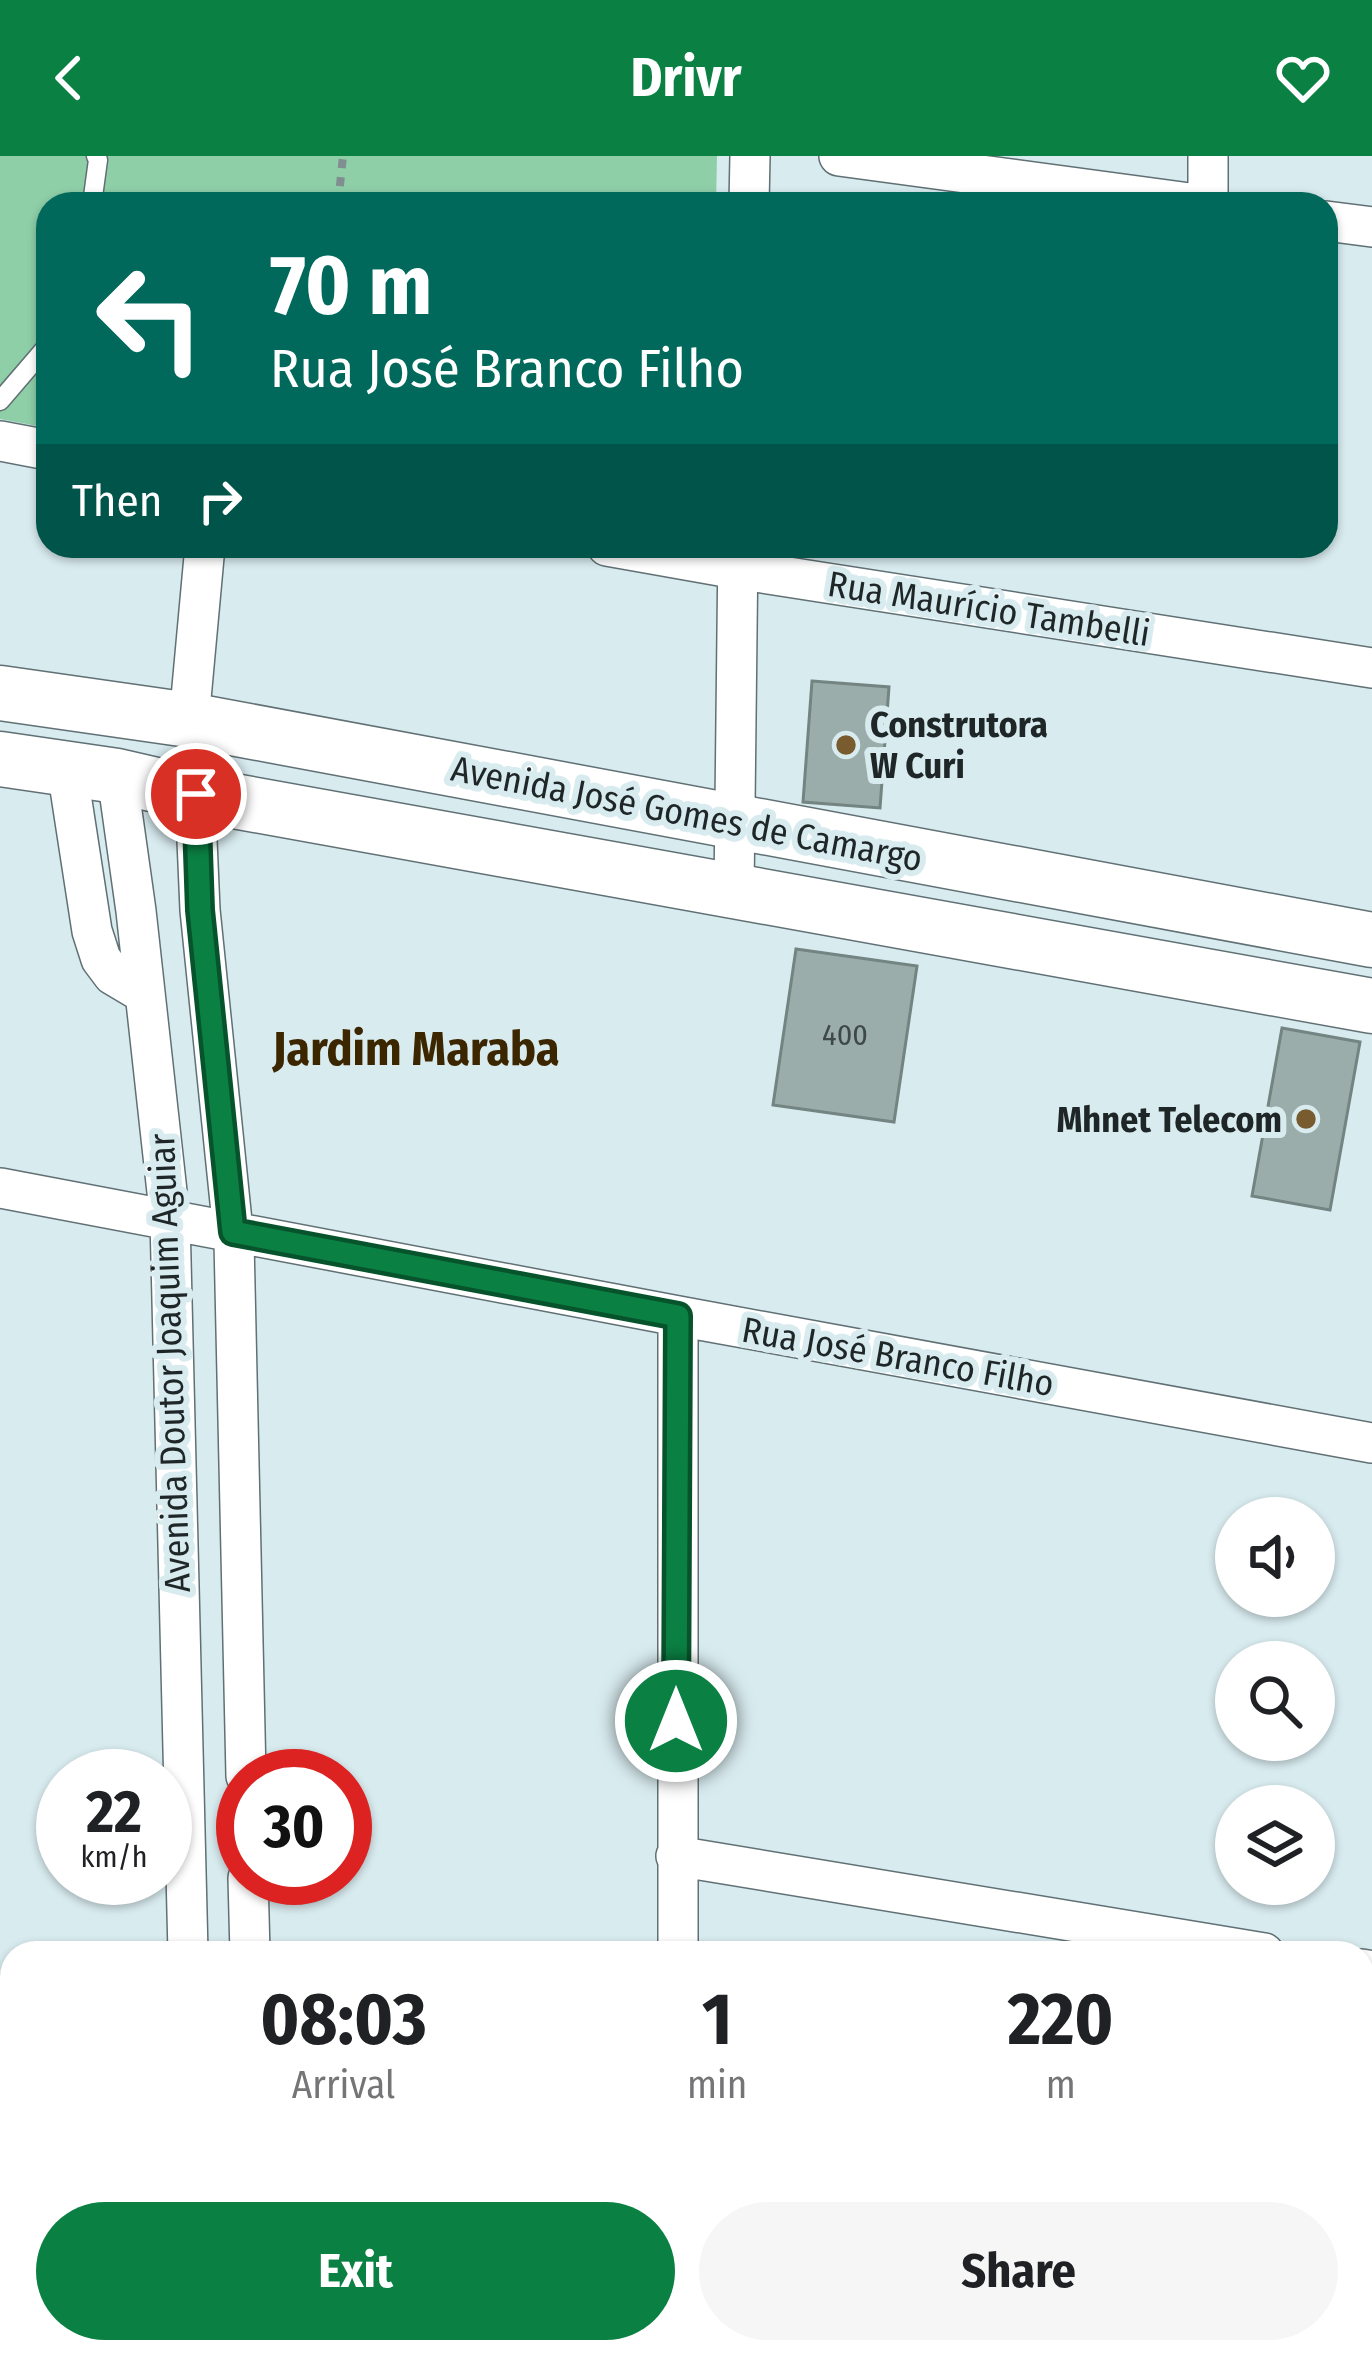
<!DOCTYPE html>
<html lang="en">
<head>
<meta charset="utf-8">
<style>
  :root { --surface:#fff; --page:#f6f6f6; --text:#202124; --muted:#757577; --accent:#0b8043 }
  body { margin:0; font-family:"Fira Sans Condensed",sans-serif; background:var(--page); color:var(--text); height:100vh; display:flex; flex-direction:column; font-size:45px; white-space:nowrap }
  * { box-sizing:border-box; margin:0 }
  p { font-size:39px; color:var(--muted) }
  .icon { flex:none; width:66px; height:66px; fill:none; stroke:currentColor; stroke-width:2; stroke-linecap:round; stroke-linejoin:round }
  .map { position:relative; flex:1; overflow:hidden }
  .sheet { position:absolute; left:0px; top:1785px; width:1374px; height:423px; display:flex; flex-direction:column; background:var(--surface); border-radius:36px 36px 0 0; box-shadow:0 3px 9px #0004 }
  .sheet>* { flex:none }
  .top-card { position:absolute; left:36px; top:36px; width:1302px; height:366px; border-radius:36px; box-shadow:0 3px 9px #0004; background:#00695c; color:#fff; overflow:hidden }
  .controls { position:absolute; left:1215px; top:1341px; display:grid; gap:24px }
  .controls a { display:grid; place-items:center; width:120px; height:120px; border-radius:50%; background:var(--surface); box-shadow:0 3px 9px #0004; font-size:60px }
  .speed { position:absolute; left:36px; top:1593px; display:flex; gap:24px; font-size:60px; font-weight:700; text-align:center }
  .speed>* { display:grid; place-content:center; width:156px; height:156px; border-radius:50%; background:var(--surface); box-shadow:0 3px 9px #0004; line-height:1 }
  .speed small { font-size:30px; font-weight:400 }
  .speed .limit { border:18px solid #d22; background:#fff; color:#111 }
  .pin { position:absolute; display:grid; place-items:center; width:102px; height:102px; color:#fff; margin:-51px; border:6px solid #fff; border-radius:50%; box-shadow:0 3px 12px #0007 }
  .me { position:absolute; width:132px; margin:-66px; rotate:0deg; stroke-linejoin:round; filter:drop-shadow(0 0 9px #0008) }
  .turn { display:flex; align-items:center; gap:42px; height:252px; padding:0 36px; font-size:54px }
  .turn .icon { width:156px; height:156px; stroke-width:2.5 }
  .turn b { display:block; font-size:84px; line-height:102px }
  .then { display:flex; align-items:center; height:114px; padding:0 36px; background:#0003; gap:24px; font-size:45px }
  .eta { display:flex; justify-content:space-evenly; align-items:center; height:204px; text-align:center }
  .eta b { font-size:72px; font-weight:700; line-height:84px }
  .action { display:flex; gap:24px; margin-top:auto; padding:24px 36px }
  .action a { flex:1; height:138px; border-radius:72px; background:var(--accent); color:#fff; font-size:48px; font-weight:700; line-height:138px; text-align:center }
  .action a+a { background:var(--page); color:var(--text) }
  header { display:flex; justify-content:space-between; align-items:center; height:156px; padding:0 36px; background:var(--accent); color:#fff; font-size:54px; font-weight:700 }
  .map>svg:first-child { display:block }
  .green { fill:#8ecfa8 }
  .building { fill:#9badaa; stroke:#738482; stroke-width:3 }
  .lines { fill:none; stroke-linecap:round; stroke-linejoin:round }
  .lane-casing { stroke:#607074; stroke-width:21 }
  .street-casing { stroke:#607074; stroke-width:42 }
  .secondary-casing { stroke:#607074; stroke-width:57 }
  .path { stroke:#818e91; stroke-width:8; stroke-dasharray:9 9; stroke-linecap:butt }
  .lane { stroke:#fff; stroke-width:18 }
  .street { stroke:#fff; stroke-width:39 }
  .secondary { stroke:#fff; stroke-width:54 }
  .route-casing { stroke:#07532c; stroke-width:30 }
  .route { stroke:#0b8043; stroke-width:21 }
  .poi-dot { fill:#785b2f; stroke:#d8ebef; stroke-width:4.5 }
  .labels { text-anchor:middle; stroke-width:12; stroke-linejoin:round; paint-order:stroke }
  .number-label { font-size:30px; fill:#3e4848 }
  .street-label { font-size:36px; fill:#1f2627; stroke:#d8ebef }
  .poi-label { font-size:36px; font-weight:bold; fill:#1f2627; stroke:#d8ebef; text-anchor:start }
  .district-label { font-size:48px; font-weight:bold; fill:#3b2600; stroke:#d8ebef }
</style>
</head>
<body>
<header><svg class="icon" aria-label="back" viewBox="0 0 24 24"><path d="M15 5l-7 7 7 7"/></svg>Drivr<svg class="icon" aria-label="heart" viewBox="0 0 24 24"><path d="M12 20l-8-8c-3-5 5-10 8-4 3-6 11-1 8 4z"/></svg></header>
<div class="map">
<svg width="1372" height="2206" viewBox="0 0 1372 2206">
  <rect width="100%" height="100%" fill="#d8ebef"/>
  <path class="green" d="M0,0H717L716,48H48V272L0,263Z"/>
  <path class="building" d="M812,525L889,531L880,652L803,646Z
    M796,793L917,810L894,966L773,949Z
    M1282,872L1360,886L1330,1054L1252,1040Z"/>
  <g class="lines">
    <defs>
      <path id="lane" d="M92,48L98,4L96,0
        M0,245L48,189"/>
      <path id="street" d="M839,0L1197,48
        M749,48L750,0
        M1208,48V0
        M1326,65L1372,71
        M0,285L48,294
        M607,390L737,413L1372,512
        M189,564L205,390
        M67,613L92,775L101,803L113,819L145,838
        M117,620L136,755L170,1063L188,1797
        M195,638L200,754L234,1085L246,1620
        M734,735L738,390
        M0,1032L678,1160L1372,1287
        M676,1700L1264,1797
        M248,1722L250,1797
        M678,1797V1160
        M1362,1813L1372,1815
        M198,2196V2206
        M259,2196V2206
        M1002,2196L1058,2206
        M682,2206V2196"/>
      <path id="secondary" d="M0,537L189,564L1372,784
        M0,603L117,620L195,638L1372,850"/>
    </defs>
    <use href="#lane" class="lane-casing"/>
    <use href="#street" class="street-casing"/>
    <use href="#secondary" class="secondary-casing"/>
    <path class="path" d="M338,48L343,0"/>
    <use href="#lane" class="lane"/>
    <use href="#street" class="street"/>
    <use href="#secondary" class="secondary"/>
  </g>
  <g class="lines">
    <defs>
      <path id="route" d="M196,638L200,754L233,1076L678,1160L676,1565"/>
    </defs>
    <use href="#route" class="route-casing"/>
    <use href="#route" class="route"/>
  </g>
  <g class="poi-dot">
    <circle cx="846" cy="589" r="12"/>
    <circle cx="1306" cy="963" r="12"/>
  </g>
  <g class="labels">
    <g class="number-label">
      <text x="845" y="889">400</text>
    </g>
    <g class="street-label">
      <text transform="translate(989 452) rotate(9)" y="13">Rua Maurício Tambelli</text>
      <text transform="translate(687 657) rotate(11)" y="13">Avenida José Gomes de Camargo</text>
      <text transform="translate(898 1200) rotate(10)" y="13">Rua José Branco Filho</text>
      <text transform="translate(169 1207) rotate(-92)" y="13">Avenida Doutor Joaquim Aguiar</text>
    </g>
    <g class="poi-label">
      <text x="870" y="581">Construtora<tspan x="870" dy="41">W Curi</tspan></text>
      <text x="1282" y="976" text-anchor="end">Mhnet Telecom</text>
    </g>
    <g class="district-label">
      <text x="416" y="909">Jardim Maraba</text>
    </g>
  </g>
</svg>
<div class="controls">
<a><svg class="icon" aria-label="sound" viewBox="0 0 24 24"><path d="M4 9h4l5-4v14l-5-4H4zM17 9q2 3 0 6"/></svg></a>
<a><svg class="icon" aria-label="search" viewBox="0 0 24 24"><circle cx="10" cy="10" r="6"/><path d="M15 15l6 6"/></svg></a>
<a><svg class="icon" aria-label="layers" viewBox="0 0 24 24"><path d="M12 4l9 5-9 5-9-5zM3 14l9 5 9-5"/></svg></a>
</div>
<div class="speed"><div>22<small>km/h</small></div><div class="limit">30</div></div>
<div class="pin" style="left:196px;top:638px;background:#d93025"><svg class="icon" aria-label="arrive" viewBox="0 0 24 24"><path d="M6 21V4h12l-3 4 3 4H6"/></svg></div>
<svg class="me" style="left:676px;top:1565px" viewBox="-20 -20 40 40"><circle r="17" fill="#0b8043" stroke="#fff" stroke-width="3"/><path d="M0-11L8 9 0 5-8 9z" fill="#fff"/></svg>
<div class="top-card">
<div class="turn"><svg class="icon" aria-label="left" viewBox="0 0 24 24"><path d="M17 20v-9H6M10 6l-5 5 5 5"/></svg><div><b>70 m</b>Rua José Branco Filho</div></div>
<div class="then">Then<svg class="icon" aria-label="right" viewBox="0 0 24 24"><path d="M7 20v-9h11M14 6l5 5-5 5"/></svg></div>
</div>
<section class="sheet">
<div class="eta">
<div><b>08:03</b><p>Arrival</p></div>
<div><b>1</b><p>min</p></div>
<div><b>220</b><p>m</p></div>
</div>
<div class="action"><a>Exit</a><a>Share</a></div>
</section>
</div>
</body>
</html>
